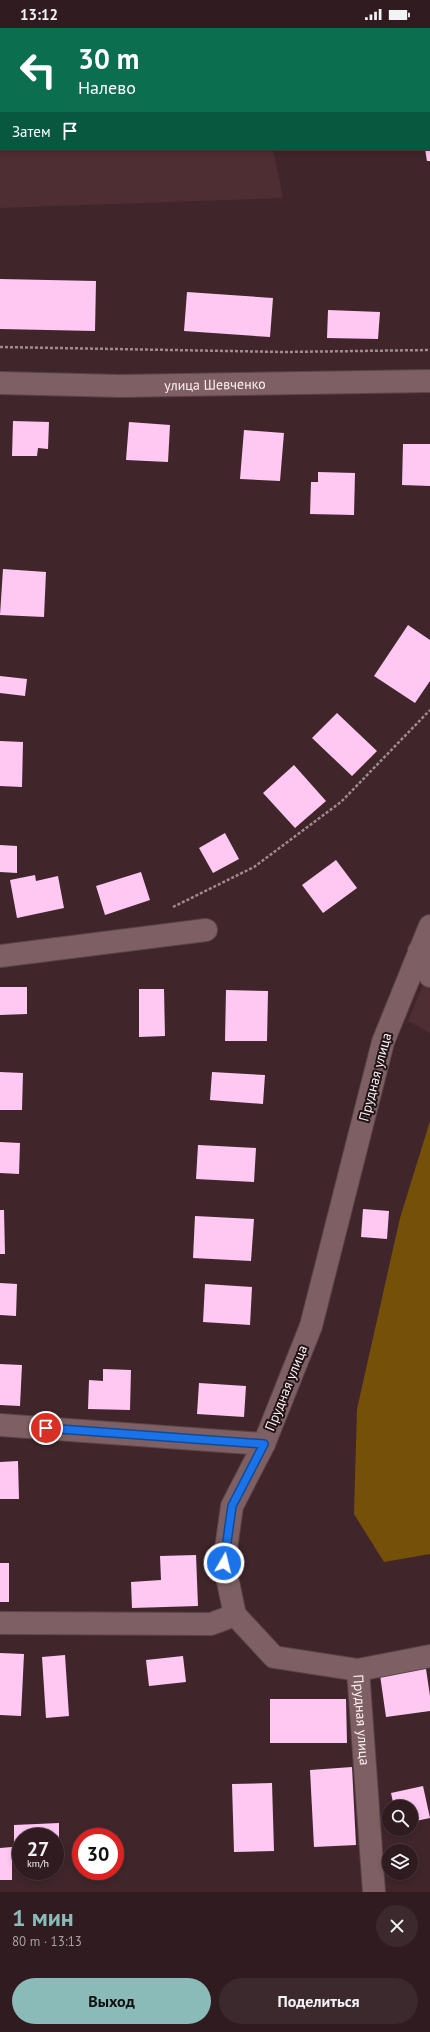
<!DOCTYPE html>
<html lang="ru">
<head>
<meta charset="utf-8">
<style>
  :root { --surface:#301c20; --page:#3c292d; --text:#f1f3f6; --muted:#a8a1a5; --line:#4b3a3e; --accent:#8bbbb9 }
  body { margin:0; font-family:"PT Sans",sans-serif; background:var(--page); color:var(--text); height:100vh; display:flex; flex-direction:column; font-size:15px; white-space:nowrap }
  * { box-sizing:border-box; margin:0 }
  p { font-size:13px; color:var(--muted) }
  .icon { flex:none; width:22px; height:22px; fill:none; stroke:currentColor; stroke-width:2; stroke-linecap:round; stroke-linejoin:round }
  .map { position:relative; height:1864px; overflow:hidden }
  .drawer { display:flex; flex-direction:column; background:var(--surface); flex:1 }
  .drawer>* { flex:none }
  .banner { position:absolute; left:0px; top:0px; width:430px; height:122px; box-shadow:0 2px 6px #0003,0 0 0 1px var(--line); background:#0b6e4f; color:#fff; overflow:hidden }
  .buttons { position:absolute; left:382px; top:1772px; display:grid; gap:8px }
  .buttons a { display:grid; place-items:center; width:36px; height:36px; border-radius:50%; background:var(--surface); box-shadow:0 2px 6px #0003,0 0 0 1px var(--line); font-size:20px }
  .speed { position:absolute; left:12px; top:1800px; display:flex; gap:8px; font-size:20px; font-weight:700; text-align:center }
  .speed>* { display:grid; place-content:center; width:52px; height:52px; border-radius:50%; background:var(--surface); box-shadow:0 2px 6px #0003,0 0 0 1px var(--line); line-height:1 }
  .speed small { font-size:10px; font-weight:400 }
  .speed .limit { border:6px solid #d22; background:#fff; color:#111 }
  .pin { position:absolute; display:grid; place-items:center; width:34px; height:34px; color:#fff; margin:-17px; border:2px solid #fff; border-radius:50%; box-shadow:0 1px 4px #0007 }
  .me { position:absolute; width:44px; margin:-22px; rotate:8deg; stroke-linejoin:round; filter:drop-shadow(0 0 3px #0008) }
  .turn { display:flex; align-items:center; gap:14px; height:84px; padding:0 12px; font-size:18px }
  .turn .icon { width:52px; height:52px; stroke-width:2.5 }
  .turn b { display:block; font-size:28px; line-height:34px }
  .then { display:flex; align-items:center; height:38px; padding:0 12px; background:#0003; gap:8px; font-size:15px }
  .round { display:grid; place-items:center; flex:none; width:42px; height:42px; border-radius:21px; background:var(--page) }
  .summary { display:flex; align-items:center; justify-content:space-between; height:68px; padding:0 12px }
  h1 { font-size:24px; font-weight:600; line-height:30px; color:var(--accent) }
  .action { display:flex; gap:8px; margin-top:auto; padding:8px 12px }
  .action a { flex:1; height:46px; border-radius:24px; background:var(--accent); color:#111; font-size:16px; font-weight:600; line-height:46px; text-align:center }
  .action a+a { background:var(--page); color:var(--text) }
  .status { display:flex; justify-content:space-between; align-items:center; height:28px; padding:0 20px; background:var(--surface); direction:ltr }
  .status svg { height:11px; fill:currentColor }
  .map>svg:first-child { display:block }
  .built { fill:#4e2d33 }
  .green { fill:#755008 }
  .building { fill:#ffc8f3 }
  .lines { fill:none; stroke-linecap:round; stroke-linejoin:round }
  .minor-casing { stroke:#5a4449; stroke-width:24 }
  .path { stroke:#a08c8f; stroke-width:2.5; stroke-dasharray:3 2; stroke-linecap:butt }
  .minor { stroke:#7e6064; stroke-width:22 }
  .route-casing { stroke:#114b97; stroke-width:10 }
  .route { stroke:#1a73e8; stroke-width:7 }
  .labels { text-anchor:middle; stroke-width:4; stroke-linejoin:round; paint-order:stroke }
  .street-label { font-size:14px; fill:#fef0f2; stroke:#1f1315 }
</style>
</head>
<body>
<div class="status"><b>13:12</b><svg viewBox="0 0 49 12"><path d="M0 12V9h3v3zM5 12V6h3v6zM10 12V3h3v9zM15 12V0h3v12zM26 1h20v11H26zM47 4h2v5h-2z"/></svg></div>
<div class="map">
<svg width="430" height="1864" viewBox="0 0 430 1864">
  <rect width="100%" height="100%" fill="#40262b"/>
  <path class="built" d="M0,0H249L1,1V121H273L283,170L0,180Z
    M430,940V1005L408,993Z"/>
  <path class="green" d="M430,1093V1526L384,1534L354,1486L357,1381L400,1190Z"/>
  <path class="building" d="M425,121H430V133H427Z
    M0,251L96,253L95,303L0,301Z
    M187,264L273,270L270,309L184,303Z
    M328,282L380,284L378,311L327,310Z
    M13,393L49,394L48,421L38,420L37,428H12Z
    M129,394L170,397L168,434L126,432Z
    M244,402L284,405L280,453L240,451Z
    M403,416H430V458L402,457Z
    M318,444L355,445L354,487L310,486L311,454H318Z
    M3,541L46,544L44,589L0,587Z
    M408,597L430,612V653L415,675L374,648Z
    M0,648L27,651L25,668L0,665Z
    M337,685L377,723L352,748L312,710Z
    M0,713L23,714L22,759L0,758Z
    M294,737L326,773L295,800L263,765Z
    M225,805L239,831L213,845L199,820Z
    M0,817L17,818V845L0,844Z
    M336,832L357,860L323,885L302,857Z
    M141,844L150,872L105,887L96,858Z
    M35,847L36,853L58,848L64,880L17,890L10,852Z
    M0,959H27V986L0,987Z
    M139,961H164L165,1008L139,1009Z
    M226,962L268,963L267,1013H225Z
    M0,1044L23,1045L22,1082H0Z
    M212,1044L265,1047L263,1076L210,1072Z
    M0,1114L20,1115L19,1146L0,1145Z
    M198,1117L256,1120L254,1154L196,1151Z
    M363,1181L389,1183L387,1211L361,1209Z
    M0,1182H4L5,1226H0Z
    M195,1188L254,1191L251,1233L193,1230Z
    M0,1255L17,1256L16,1288L0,1287Z
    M205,1256L252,1259L250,1297L203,1294Z
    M0,1336L22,1337L20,1378L0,1377Z
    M103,1341L131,1342L130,1382L88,1381L89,1352L103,1353Z
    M199,1355L246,1358L244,1389L197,1386Z
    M18,1433L19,1471H0V1434Z
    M196,1527L198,1578L132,1580L131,1554L161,1552L160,1528Z
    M0,1535H9V1574H0Z
    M0,1625L24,1626L21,1688L0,1687Z
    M65,1627L69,1688L46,1690L42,1629Z
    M183,1628L186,1654L149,1658L146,1632Z
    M425,1634L430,1668V1683L386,1689L379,1640Z
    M270,1671H346L347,1715H270Z
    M352,1739L356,1817L314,1819L310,1742Z
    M272,1755L274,1823L234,1824L232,1756Z
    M423,1758L430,1790L411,1794V1779H394L391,1765Z
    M59,1795V1814H55V1809H21V1815H14V1797Z
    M12,1819V1852H0V1820Z"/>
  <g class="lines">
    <defs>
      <g id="minor">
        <path id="s1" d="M0,355L120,358L430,353"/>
        <path d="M430,898L383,1014L311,1298L264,1416L232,1478L224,1535L235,1587L274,1629L358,1642L430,1628"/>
        <path d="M419,923L430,948"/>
        <path d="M0,928L206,902"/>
        <path d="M0,1397L264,1416"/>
        <path d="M0,1595L211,1596L235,1587"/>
        <path id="s2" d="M358,1642L374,1864"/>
      </g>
    </defs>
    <use href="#minor" class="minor-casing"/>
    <path class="path" d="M0,319L285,324L430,322
      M173,879L254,839L341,774L430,682"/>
    <use href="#minor" class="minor"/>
  </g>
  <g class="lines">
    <defs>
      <path id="route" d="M46,1400L264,1416L232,1478L224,1535"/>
    </defs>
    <use href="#route" class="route-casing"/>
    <use href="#route" class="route"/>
  </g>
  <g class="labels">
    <g class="street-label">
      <text dy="5" stroke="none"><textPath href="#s1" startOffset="215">улица Шевченко</textPath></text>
      <text transform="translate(375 1049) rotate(-75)" y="5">Прудная улица</text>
      <text transform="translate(286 1360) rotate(-68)" y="5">Прудная улица</text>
      <text dy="5" stroke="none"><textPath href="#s2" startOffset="50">Прудная улица</textPath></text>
    </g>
  </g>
</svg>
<div class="buttons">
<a><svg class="icon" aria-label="search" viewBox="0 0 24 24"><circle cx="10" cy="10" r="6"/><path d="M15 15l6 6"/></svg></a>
<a><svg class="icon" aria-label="layers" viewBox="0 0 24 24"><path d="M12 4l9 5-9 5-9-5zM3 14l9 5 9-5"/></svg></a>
</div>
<div class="speed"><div>27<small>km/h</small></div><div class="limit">30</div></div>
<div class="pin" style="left:46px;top:1400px;background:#d93025"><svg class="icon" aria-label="arrive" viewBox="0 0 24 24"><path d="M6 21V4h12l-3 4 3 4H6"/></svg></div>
<svg class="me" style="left:224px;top:1535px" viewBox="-20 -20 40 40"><circle r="17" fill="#1a73e8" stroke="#fff" stroke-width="3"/><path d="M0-11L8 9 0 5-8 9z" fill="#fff"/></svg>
<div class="banner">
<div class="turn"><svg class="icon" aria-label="left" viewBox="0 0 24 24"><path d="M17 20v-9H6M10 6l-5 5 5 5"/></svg><div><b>30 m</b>Налево</div></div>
<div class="then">Затем<svg class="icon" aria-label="arrive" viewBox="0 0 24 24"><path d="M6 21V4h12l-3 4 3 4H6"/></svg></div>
</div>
</div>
<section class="drawer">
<div class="summary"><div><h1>1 мин</h1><p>80 m · 13:13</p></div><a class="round"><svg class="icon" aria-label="close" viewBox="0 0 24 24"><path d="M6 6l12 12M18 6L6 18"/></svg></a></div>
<div class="action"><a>Выход</a><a>Поделиться</a></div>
</section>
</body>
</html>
